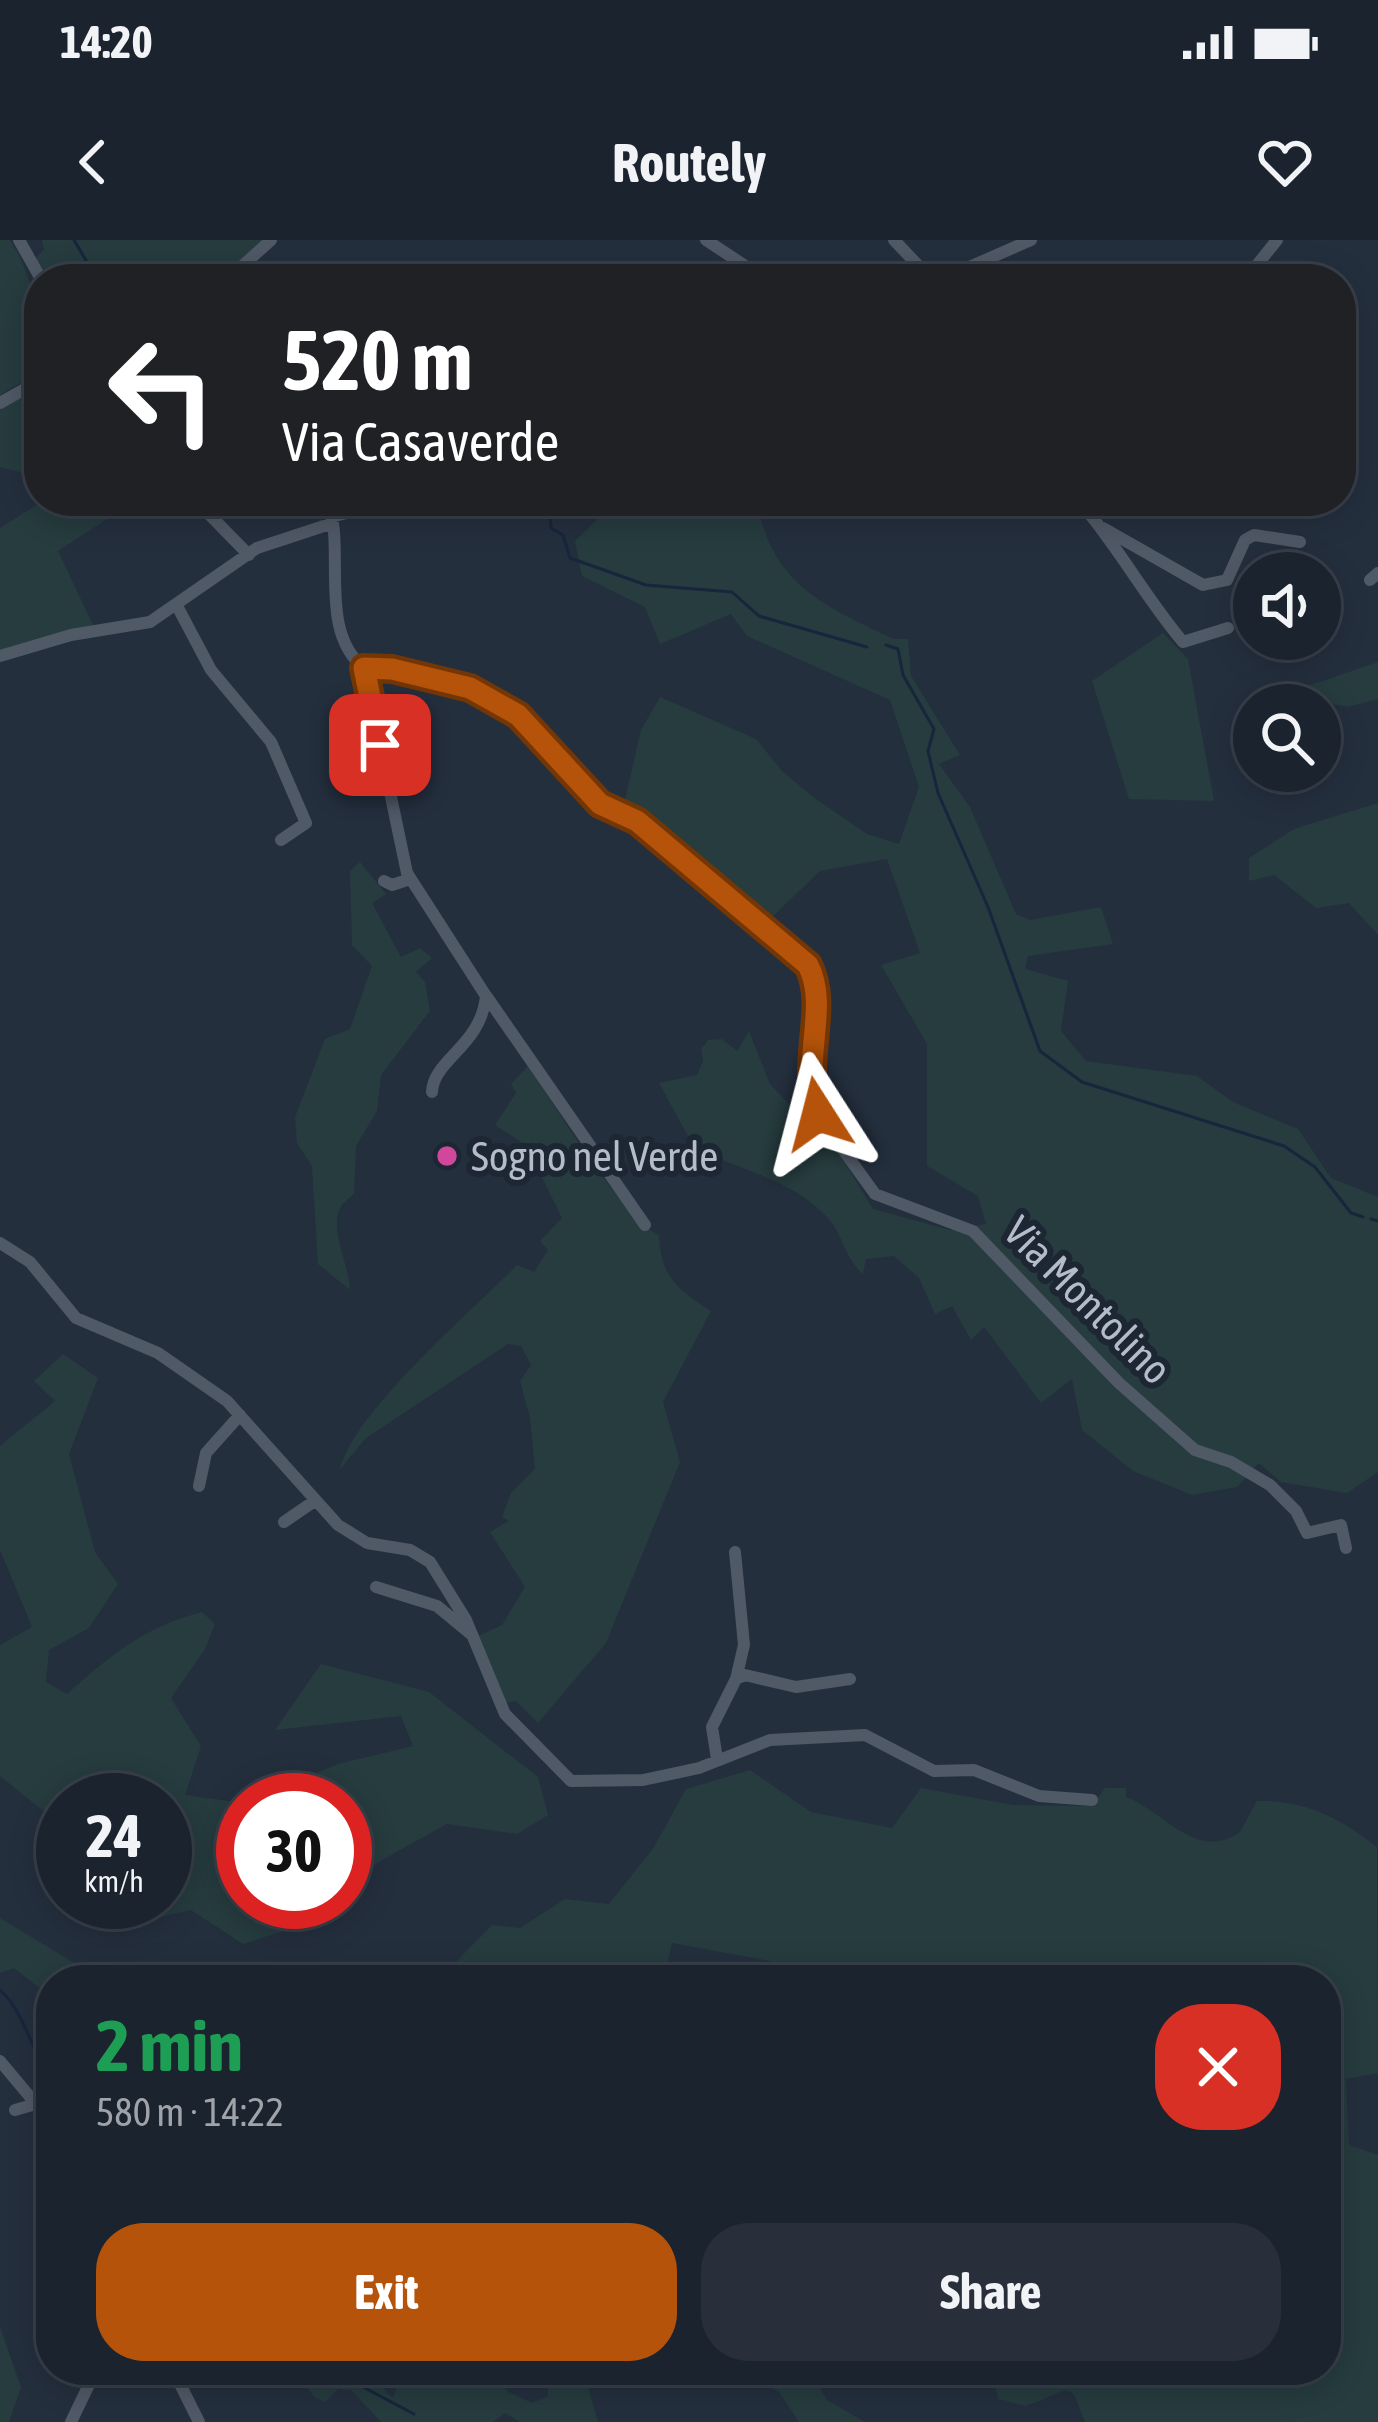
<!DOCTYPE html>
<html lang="en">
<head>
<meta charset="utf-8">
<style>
  :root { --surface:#1b232e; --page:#282f3a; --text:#f1f3f6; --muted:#a0a4aa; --line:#39404a; --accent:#b45309 }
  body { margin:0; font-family:"Asap Condensed",sans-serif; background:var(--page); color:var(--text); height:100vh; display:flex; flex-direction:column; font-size:45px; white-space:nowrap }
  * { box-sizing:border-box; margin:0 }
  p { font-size:39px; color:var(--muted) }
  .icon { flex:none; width:66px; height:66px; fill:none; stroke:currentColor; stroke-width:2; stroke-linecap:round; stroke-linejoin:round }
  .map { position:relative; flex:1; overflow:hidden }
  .details { position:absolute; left:36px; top:1725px; width:1305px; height:420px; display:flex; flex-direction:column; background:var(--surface); border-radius:48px; box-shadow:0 6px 30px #0003,0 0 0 3px var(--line) }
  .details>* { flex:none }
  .top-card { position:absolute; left:24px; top:24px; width:1332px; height:252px; border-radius:48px; box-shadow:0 6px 30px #0003,0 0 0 3px var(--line); background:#202124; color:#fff; overflow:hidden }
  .buttons { position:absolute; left:1233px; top:312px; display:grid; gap:24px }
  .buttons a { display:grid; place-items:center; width:108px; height:108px; border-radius:50%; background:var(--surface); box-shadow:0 6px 30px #0003,0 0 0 3px var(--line); font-size:60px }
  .speed { position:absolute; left:36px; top:1533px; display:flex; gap:24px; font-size:60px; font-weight:700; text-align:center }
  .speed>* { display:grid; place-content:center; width:156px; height:156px; border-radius:50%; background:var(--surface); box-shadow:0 6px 30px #0003,0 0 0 3px var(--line); line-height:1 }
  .speed small { font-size:30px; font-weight:400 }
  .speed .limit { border:18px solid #d22; background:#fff; color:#111 }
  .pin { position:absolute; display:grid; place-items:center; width:102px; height:102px; color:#fff; margin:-51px; border-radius:24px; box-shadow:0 6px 18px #0006 }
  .me { position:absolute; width:132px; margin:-66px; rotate:351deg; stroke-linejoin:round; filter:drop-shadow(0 0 9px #0008) }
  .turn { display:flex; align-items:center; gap:42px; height:252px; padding:0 60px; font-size:54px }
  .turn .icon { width:156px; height:156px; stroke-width:2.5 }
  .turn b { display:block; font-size:84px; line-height:102px }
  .round { display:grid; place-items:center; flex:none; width:126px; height:126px; border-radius:48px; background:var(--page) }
  .headline { display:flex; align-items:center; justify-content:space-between; height:204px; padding:0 60px }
  h1 { font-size:72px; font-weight:700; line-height:90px; color:#1e9e55 }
  .cta { display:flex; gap:24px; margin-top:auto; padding:24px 60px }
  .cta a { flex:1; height:138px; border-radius:48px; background:var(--accent); color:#fff; font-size:48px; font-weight:700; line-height:138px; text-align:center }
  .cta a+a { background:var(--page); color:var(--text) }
  .status { display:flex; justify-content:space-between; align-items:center; height:84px; padding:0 60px; background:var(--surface); direction:ltr }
  .status svg { height:33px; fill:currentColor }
  header { display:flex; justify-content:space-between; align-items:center; height:156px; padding:0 60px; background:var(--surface); font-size:54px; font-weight:700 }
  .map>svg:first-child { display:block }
  .green { fill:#263c3f }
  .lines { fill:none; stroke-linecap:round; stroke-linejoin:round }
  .stream { stroke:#17263c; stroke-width:3 }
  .minor { stroke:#505966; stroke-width:12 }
  .route-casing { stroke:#753606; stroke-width:30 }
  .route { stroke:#b45309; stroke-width:21 }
  .hotel-dot { fill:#d1479c; stroke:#1d2633; stroke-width:4.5 }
  .labels { text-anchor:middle; stroke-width:12; stroke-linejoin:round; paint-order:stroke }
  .poi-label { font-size:42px; fill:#b4bcc9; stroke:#1d2633; text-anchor:start }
  .street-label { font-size:42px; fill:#b4bcc9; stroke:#1d2633 }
</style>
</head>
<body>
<div class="status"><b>14:20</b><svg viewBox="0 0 49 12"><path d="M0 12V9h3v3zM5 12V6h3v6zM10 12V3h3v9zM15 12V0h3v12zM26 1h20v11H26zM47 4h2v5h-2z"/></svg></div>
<header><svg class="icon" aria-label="back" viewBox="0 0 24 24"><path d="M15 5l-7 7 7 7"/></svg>Routely<svg class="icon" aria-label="heart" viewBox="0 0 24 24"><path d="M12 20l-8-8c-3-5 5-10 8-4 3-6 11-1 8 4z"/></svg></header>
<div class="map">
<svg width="1378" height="2182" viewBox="0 0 1378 2182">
  <rect width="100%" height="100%" fill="#242f3e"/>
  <path class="green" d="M0,0H10C37,42 39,84 39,132L0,155Z
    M42,0H263L220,39H46L35,19L44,9Z
    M39,144V248L20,232L0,227V167Z
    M43,261H118L124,268L58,311L94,387L0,412V288Z
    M616,261H757C771,344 824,366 894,399H908L911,436L960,515L939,524L970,567L1016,674L1030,680L1101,667L1113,704L1028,716L1025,729L1068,741L1061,791L1086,821L1197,836L1233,862L1298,889L1331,938L1378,957V1232L1347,1253L1281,1242L1259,1223L1237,1247L1192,1255L1133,1231L1082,1190L1072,1139L1041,1163L984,1087L971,1100L952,1066L935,1074L919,1038L894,1016L866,1019L863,1034C844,1017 843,995 828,978C792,938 737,930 694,907L659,843L697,835L703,821L701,809L708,800L722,799L737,811L749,791L770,844L792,867L807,860L873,969L950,990L986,984L978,956L927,926V804L881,725L920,713L887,619L820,631L769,680L624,564L641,490L660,457L756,499L783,532L816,559L867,594L899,604L919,547L890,460L747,396L731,374L660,404L645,367L582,336L575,301Z
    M1163,393L1188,419L1214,561L1129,559L1092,441Z
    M1378,422V459L1347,467L1305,458L1302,448Z
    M1378,563V695L1349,663L1316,668L1274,635L1249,641V618L1294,589Z
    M360,622L386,654L372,663L401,717L420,708L432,718L416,732L425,742L430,771L381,835L377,871L356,906L354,953C350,959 343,962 340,968C329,989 350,1028 350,1050L318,1024L312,926L297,903L295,877L325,799L350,789L372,726L352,705L350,631Z
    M528,826C553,862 625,982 659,995C661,1037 676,1048 711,1071L663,1162L680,1222L606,1403L538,1483L516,1461L505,1463L478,1396L502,1385L525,1347L490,1292L509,1281L502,1277L511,1253L535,1229L530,1178L520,1141L531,1125L521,1106L508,1104L366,1198L340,1229C355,1170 471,1072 517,1025L534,1032L548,1010L540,1001L562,978L526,905L495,885L516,853L511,844Z
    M63,1114L98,1138L69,1214L95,1312L118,1344L89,1388L49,1410L46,1442L67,1454C111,1415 144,1387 202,1372L215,1384L205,1409L171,1458L201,1506L185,1555L243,1563V1662H345V1560H250L338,1524L413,1506L401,1476L275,1490L321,1424L429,1452L538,1537L548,1575L517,1594L447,1584L375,1624L339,1673L243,1704L191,1670L133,1683L123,1662H165V1560H63V1587L0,1536V1405L32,1387L0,1310V1206L55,1161L34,1141Z
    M750,1530L811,1572L892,1588L921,1548L1013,1565L1092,1566L1105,1548H1126V1557C1163,1570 1196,1623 1240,1592L1257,1561C1305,1560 1339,1577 1377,1607L1378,1833L1346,1839L1349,1905L1378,1915V2182H1085L1074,2154L1066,2150L1026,2166L998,2159L992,2130H1326V1740H845L818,1730L672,1703L664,1740H430L445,1733L492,1685L520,1688L565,1659L609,1664L654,1607L686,1549Z
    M0,1678L76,1724L92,1740H51V1757L14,1728L0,1733Z
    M0,2087L21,2147L9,2182H0Z
    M295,2130H363L393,2158L403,2130H485L509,2152L532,2163L548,2156V2130H583L598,2182H520L505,2173L493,2182H381L351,2150L338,2149L325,2162L314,2157Z
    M742,2130H830L818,2145L827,2160L865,2182H799L779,2152Z"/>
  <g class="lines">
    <path class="stream" d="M74,0L97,39
      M535,261L550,274L551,288L563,295L570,318L646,345L732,352L759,376L867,407
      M886,405L898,409L903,435L934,489L928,511L938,553L988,667L1040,811L1082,842L1284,906L1315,927L1351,973L1363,977
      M1371,979L1378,981
      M0,1750C26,1773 26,1806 51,1829
      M331,2130L414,2174"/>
    <path class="minor" d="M19,0L41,39
      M706,0L765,39
      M894,0L931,39
      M228,39L271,0
      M942,39L1031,0
      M1230,39L1253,30L1277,0
      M0,163L39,141
      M196,261L249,315
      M328,261C346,311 317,390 364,428L407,633L486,756C481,806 433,820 432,852
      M1079,261C1118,306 1145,357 1183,402L1228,388
      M331,277L378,265L403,266
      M1103,288L1203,345L1227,340L1245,300L1254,295L1300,302
      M1370,340L1378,333
      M176,364L211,430L271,502L306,583L281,600
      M0,416L71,395L150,382L257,308L330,284
      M364,428L392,429L470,448L518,475L600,564L637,581L808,726L817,743L809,846L818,875L875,954L973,991L1119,1143L1195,1210L1231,1222L1270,1245L1296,1271L1307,1293L1341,1285L1346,1308
      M384,641L392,645L410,639
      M487,757L645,985
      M0,1003L30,1022L76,1078L158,1113L227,1161L338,1285L367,1303L410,1310L430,1322L466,1380L505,1474L571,1541L643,1540L699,1528L770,1500L865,1495L934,1531L974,1530L1039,1556L1092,1560
      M199,1246L206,1213L240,1175
      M284,1282L313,1262
      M735,1312L744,1405L736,1439
      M376,1347L437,1366L471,1394
      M717,1519L712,1487L736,1439L745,1435L796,1447L850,1439
      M0,1821L51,1882
      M15,1870L36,1864
      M173,2130L199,2182
      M71,2182L96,2130"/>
  </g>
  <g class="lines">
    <defs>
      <path id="route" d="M380,505L364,428L392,429L470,448L518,475L600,564L637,581L808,725C830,768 800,820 818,874"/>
    </defs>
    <use href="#route" class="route-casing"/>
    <use href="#route" class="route"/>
  </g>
  <circle class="hotel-dot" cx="447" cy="916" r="12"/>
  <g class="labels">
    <g class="poi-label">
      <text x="471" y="931">Sogno nel Verde</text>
    </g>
    <g class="street-label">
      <text transform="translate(1088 1060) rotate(45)" y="15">Via Montolino</text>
    </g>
  </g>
</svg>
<div class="buttons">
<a><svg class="icon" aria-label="sound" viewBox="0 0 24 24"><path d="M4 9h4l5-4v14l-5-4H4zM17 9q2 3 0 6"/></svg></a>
<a><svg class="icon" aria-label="search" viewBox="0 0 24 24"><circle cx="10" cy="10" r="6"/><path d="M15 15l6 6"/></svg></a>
</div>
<div class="speed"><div>24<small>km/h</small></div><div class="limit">30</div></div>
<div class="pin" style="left:380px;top:505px;background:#d93025"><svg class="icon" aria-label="arrive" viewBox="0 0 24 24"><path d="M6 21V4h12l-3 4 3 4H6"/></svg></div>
<svg class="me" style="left:818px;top:874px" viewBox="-20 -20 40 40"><path d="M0-17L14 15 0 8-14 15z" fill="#b45309" stroke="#fff" stroke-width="4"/></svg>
<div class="top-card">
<div class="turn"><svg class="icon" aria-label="left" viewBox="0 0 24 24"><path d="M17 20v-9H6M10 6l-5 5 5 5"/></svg><div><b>520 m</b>Via Casaverde</div></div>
</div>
<section class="details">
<div class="headline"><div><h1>2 min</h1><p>580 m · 14:22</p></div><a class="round" style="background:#d93025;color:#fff"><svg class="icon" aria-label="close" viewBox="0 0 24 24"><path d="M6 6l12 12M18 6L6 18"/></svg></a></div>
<div class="cta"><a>Exit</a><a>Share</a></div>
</section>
</div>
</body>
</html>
